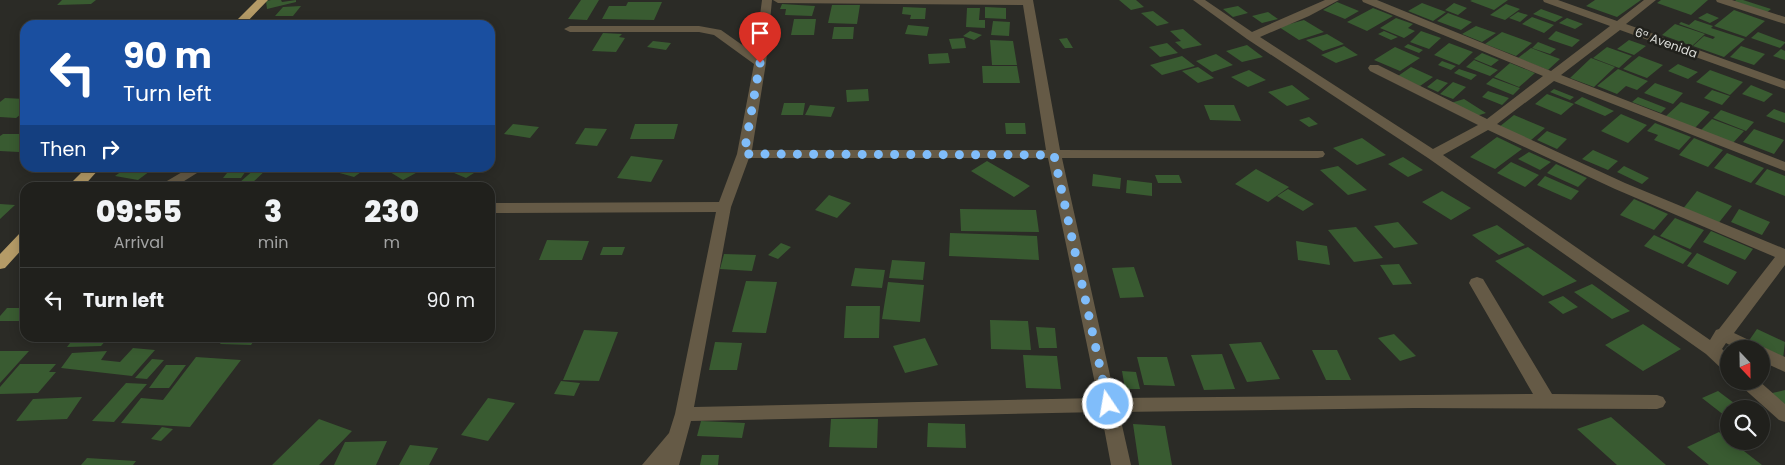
<!DOCTYPE html>
<html lang="en">
<head>
<meta charset="utf-8">
<style>
  :root { --surface:#20201c; --page:#282825; --text:#f1f3f6; --muted:#a2a3a3; --line:#3d3e3b }
  body { margin:0; font-family:Poppins,sans-serif; background:var(--page); color:var(--text); height:100vh; display:flex; flex-direction:column; font-size:19px; white-space:nowrap }
  * { box-sizing:border-box; margin:0 }
  p { font-size:16px; color:var(--muted) }
  .icon { flex:none; width:28px; height:28px; fill:none; stroke:currentColor; stroke-width:2; stroke-linecap:round; stroke-linejoin:round }
  .map { position:relative; flex:1; overflow:hidden }
  .side { position:absolute; left:20px; top:182px; width:475px; height:160px; display:flex; flex-direction:column; background:var(--surface); border-radius:15px; box-shadow:0 2px 12px #0003,0 0 0 1px var(--line) }
  .side>* { flex:none }
  .banner { position:absolute; left:20px; top:20px; width:475px; height:152px; border-radius:15px; box-shadow:0 2px 12px #0003,0 0 0 1px var(--line); background:#1a4fa0; color:#fff; overflow:hidden }
  .needle { width:32px; rotate:158deg }
  .controls { position:absolute; left:1720px; top:340px; display:grid; gap:10px }
  .controls a { display:grid; place-items:center; width:50px; height:50px; border-radius:50%; background:var(--surface); box-shadow:0 2px 12px #0003,0 0 0 1px var(--line); font-size:25px }
  .pin { position:absolute; display:grid; place-items:center; width:42px; height:42px; color:#fff; margin:-51px -21px; border-radius:50% 50% 50% 0; rotate:-45deg; box-shadow:0 0 5px #0007 }
  .pin .icon { rotate:45deg }
  .me { position:absolute; width:55px; margin:-28px; rotate:348deg; stroke-linejoin:round; filter:drop-shadow(0 0 4px #0008) }
  .turn { display:flex; align-items:center; gap:18px; height:105px; padding:0 20px; font-size:22px }
  .turn .icon { width:65px; height:65px; stroke-width:2.5 }
  .turn b { display:block; font-size:35px; line-height:42px }
  .then { display:flex; align-items:center; height:48px; padding:0 20px; background:#0003; gap:10px; font-size:19px }
  .eta { display:flex; justify-content:space-evenly; align-items:center; height:85px; text-align:center }
  .eta b { font-size:30px; font-weight:800; line-height:35px }
  ul { padding:0; list-style:none }
  li { display:flex; align-items:center; gap:15px; height:65px; padding:0 20px; border-top:1px solid var(--line) }
  li div { flex:1 }
  li b { display:block; font-size:19px }
  li em { font-style:normal }
  .map>svg:first-child { display:block }
  .building { fill:#395b31 }
  .lines { fill:none; stroke-linecap:round; stroke-linejoin:round }
  .minor { fill:#655a46; fill-rule:evenodd }
  .highway { fill:#b59b67; fill-rule:evenodd }
  .route { stroke:#80bdfa; stroke-width:9; stroke-dasharray:0 16.2 }
  .labels { text-anchor:middle; stroke-width:5; stroke-linejoin:round; paint-order:stroke }
  .far-street-label { font-size:12px; fill:#dedfdb; stroke:#21211c }
</style>
</head>
<body>
<div class="map">
<svg width="1785" height="465" viewBox="0 0 1785 465">
  <rect width="100%" height="100%" fill="#2b2b26"/>
  <path class="building" d="M62,0H96L91,4L57,5Z
    M271,0H281L282,2L296,0V2L267,9L266,1Z
    M581,0H599L587,20L568,19Z
    M1119,0H1136L1144,7L1131,10Z
    M1472,0H1508L1494,10L1470,1Z
    M1595,0H1641L1617,17L1586,6Z
    M1661,0H1708L1691,15L1657,3Z
    M1736,0H1743L1771,9L1766,13L1734,2Z
    M628,2H662L654,20L602,19L609,6H626Z
    M1337,2L1359,11L1345,19L1323,10Z
    M1422,3L1446,12L1433,21L1408,11Z
    M1454,3L1467,8L1458,15L1445,10Z
    M782,4L815,6L812,16L785,15L786,9H780Z
    M1506,4L1520,9L1505,20L1490,15Z
    M832,5H860L857,24L828,23Z
    M301,6L293,16H275L283,7Z
    M1238,6L1248,13L1233,17L1223,9Z
    M903,7L926,8L925,19H910L911,15L902,14Z
    M985,7L1006,8V19L985,18Z
    M967,8H980L979,20H985V28L966,27Z
    M1373,8L1393,16L1367,31L1347,22Z
    M1541,9L1563,17L1555,22L1533,14Z
    M1734,10L1765,21L1746,37L1714,26Z
    M1153,11L1169,23L1157,26L1141,13Z
    M1268,12L1278,19L1262,23L1252,16Z
    M1518,12L1528,15L1520,22L1509,18Z
    M1448,13L1472,22L1461,30L1437,21Z
    M1707,13L1719,18L1710,23L1698,18Z
    M1532,17L1554,25L1544,33L1522,24Z
    M1396,18L1413,24L1408,28L1415,31L1404,38L1380,28Z
    M1567,18L1583,24L1575,29L1559,23Z
    M794,19H816L814,35H791Z
    M1304,20L1324,32L1299,40L1279,27Z
    M1695,20L1713,26L1711,28L1745,39L1724,57L1693,46L1704,36L1713,39L1715,37L1679,24L1681,22L1689,25Z
    M993,21L1010,22L1009,36L991,35Z
    M1675,24L1705,34L1692,46L1662,35Z
    M908,25L929,27L927,36L905,34Z
    M1476,26L1496,33L1482,42L1462,34Z
    M834,27H854L853,39H832Z
    M1183,29L1202,45L1183,49L1175,42L1181,41L1170,31Z
    M970,31L982,35L974,40L963,36Z
    M1384,31L1398,37L1391,40L1378,34Z
    M1421,31L1441,38L1429,49L1410,42Z
    M1556,31L1580,40L1572,47L1548,39Z
    M1502,32L1532,43L1516,56L1485,44Z
    M1758,32L1785,42V43L1780,48L1751,38Z
    M603,33L622,34L619,37L625,38L616,52L592,51Z
    M1327,34L1344,44L1323,51L1306,40Z
    M964,38L966,48L952,49L949,39Z
    M1067,38L1073,48H1065L1059,39Z
    M990,40L1013,41L1017,65H992Z
    M1629,40L1646,46L1634,55L1617,49Z
    M653,41L671,43L666,50L647,47Z
    M1538,42L1556,49L1550,54L1532,48Z
    M1167,43L1178,53L1160,57L1149,47Z
    M1449,43L1473,52L1459,65L1434,55Z
    M1408,44L1423,50L1419,53L1404,47Z
    M1247,45L1263,57L1242,62L1226,51Z
    M1344,46L1358,55L1336,63L1321,55Z
    M1741,46L1765,54L1754,65L1730,57Z
    M1395,47L1420,58L1400,71L1374,60Z
    M1607,47L1632,56L1619,68L1593,58Z
    M1531,48L1560,59L1548,70L1518,58Z
    M1781,49L1785,51V60L1773,56Z
    M948,53L950,63L929,64L928,54Z
    M1482,53L1499,60L1491,66L1474,59Z
    M1216,54L1233,65L1212,72L1196,61Z
    M1182,56L1195,66L1162,75L1150,65Z
    M1639,56L1663,65L1647,78L1623,69Z
    M1591,58L1615,67L1594,87L1570,78Z
    M1474,60L1498,70L1490,76L1466,67Z
    M1442,61L1456,66L1451,70L1438,65Z
    M1510,63L1535,73L1519,87L1494,77Z
    M1678,64L1698,72L1688,79L1668,71Z
    M982,66H1017L1020,83H983Z
    M1198,67L1214,78L1198,83L1182,71Z
    M1411,67L1433,77L1420,86L1398,76Z
    M1459,69L1477,75L1471,80L1454,73Z
    M1618,69L1648,81L1637,90L1626,86L1617,94L1597,86Z
    M1249,70L1266,80L1248,87L1231,77Z
    M1710,70L1743,82L1730,95L1696,82Z
    M1493,78L1520,88L1513,95L1486,84Z
    M1437,79L1448,83L1438,92L1427,87Z
    M1453,82L1466,87L1453,99L1440,94Z
    M1655,83L1683,93L1673,104L1644,93Z
    M1292,85L1310,99L1287,106L1268,92Z
    M1751,85L1773,94L1764,102L1742,94Z
    M868,89L869,101L847,102L846,90Z
    M1554,89L1574,97L1570,100L1550,92Z
    M1712,90L1730,96L1722,105L1704,98Z
    M1488,91L1509,98L1502,105L1482,97Z
    M1547,94L1574,104L1561,115L1535,104Z
    M1582,97L1614,111L1605,116L1574,103Z
    M1638,97L1666,108L1661,113L1632,102Z
    M5,98L25,99V111L16,118L0,117V102Z
    M1464,99L1486,113L1473,117L1451,103Z
    M1681,102L1710,112L1694,129L1665,117Z
    M784,103H805L803,115H781Z
    M810,105L835,107L831,117L805,115Z
    M1204,105H1234L1241,121L1210,120Z
    M1774,109L1785,113V123L1766,116Z
    M1721,110L1754,122L1746,131L1713,118Z
    M1621,114L1647,125L1628,143L1601,131Z
    M1514,115L1545,128L1530,141L1499,127Z
    M1309,117L1318,124L1309,127L1299,120Z
    M1712,119L1744,131L1731,145L1699,132Z
    M1005,123H1025L1026,134H1006Z
    M1655,123L1691,137L1679,150L1654,140L1658,135L1647,131Z
    M513,124L539,127L530,138L504,134Z
    M635,124H678L674,139H630Z
    M585,128L607,129L597,146L575,144Z
    M1754,129L1784,140L1774,154L1743,142Z
    M1547,131L1567,139L1557,149L1537,140Z
    M3,134H25V146L19,152L0,151V136Z
    M1497,137L1522,149L1495,169L1470,157Z
    M1362,138L1386,155L1357,165L1333,148Z
    M1694,138L1723,150L1708,167L1679,155Z
    M1593,150L1618,161L1608,170L1582,159Z
    M1529,152L1551,162L1540,170L1518,159Z
    M1727,153L1764,168L1751,183L1714,168Z
    M631,156L663,160L651,182L617,178Z
    M1403,157L1423,170L1408,177L1388,164Z
    M987,161L1030,186L1014,197L971,171Z
    M1511,162L1539,175L1525,187L1497,173Z
    M1556,164L1587,178L1578,187L1547,173Z
    M1338,166L1367,190L1348,195L1320,170Z
    M1624,166L1649,178L1642,184L1617,172Z
    M126,168H154L138,180L115,176Z
    M231,168H248L241,178H223Z
    M256,168H268L251,184L239,183Z
    M342,168H357L364,170L354,177L336,172Z
    M388,168H425L403,180L385,169Z
    M451,168H482L466,178L447,170Z
    M1256,169L1289,187L1268,202L1235,184Z
    M1767,169L1785,176V196L1755,184Z
    M1093,174L1121,178L1120,189L1092,186Z
    M1155,175H1179L1182,183H1158Z
    M1545,176L1579,191L1571,200L1537,185Z
    M1127,180L1152,183V196L1126,193Z
    M1288,189L1314,204L1303,211L1277,196Z
    M1442,191L1471,208L1451,220L1422,202Z
    M1697,191L1732,206L1717,225L1682,210Z
    M829,195L851,203L837,218L815,210Z
    M1634,199L1668,214L1654,230L1620,215Z
    M0,204L15,205L0,219Z
    M960,209L1036,210L1039,232L961,231Z
    M1739,209L1770,222L1762,235L1731,222Z
    M1675,218L1704,230L1690,249L1660,236Z
    M1398,222L1418,244L1394,248L1374,226Z
    M1497,225L1525,245L1499,255L1472,235Z
    M1356,227L1383,258L1354,262L1328,230Z
    M1711,231L1753,249L1745,260L1703,242Z
    M950,233L1037,236L1039,260L949,256Z
    M1654,235L1692,253L1683,264L1644,246Z
    M547,240L589,241L582,260H539Z
    M1296,241L1327,246L1330,265L1298,260Z
    M781,243L791,247L778,259L768,255Z
    M603,247H625L622,255H600Z
    M1528,247L1577,281L1543,296L1495,261Z
    M1697,253L1737,272L1728,285L1687,266Z
    M724,254L756,255L752,271L720,269Z
    M892,260L925,262L923,280L889,278Z
    M1399,264L1412,284L1393,285L1380,265Z
    M1134,267L1144,297L1120,298L1112,268Z
    M855,268L885,270L882,288L851,286Z
    M746,281L777,282L766,333L732,332Z
    M888,282L924,285L920,322L882,319Z
    M1592,284L1630,311L1612,319L1574,292Z
    M1563,296L1578,307L1563,314L1548,302Z
    M846,306H880L879,338H844Z
    M7,308H25V321H0V316Z
    M990,320L1028,321L1031,350L991,349Z
    M1643,324L1681,349L1643,371L1605,345Z
    M1036,327L1055,328L1057,348H1039Z
    M1757,329L1785,342L1783,359L1748,342Z
    M584,330L618,332L599,381L563,380Z
    M1394,334L1416,356L1400,361L1378,338Z
    M224,338H256L251,345L220,344Z
    M319,338H372L369,342L318,340Z
    M377,338H434L432,341L376,339Z
    M925,338L938,365L905,373L893,346Z
    M73,339H107L101,346L67,347Z
    M715,342L742,343L737,370H709Z
    M1261,342L1280,379L1247,382L1229,344Z
    M133,348L155,350L132,376L61,368L72,353L107,351L101,360L120,362Z
    M1312,350H1337L1351,380H1326Z
    M0,351H29L0,383Z
    M1222,354L1235,389L1204,390L1191,355Z
    M1023,355L1057,356L1061,389L1026,388Z
    M196,357L241,360L190,427L121,423L141,398L163,400Z
    M1137,357H1167L1175,386L1144,385Z
    M152,359L164,360L147,379L135,378Z
    M20,364H56L49,372H56L38,393L0,394V387Z
    M166,365H186L169,388H149Z
    M1122,371L1136,372L1140,389H1125Z
    M561,381L580,383L574,396L554,394Z
    M126,383L147,384L114,422L92,421Z
    M1785,390V409L1768,394Z
    M1718,391L1742,409H1729V419L1702,398Z
    M82,397L67,419L16,421L33,399Z
    M488,398L515,403L488,441L461,435Z
    M1611,417L1666,465H1617L1577,429Z
    M319,419L352,431L319,465H272Z
    M831,419H878L877,448L829,447Z
    M701,421L745,423L742,438L697,436Z
    M928,423L965,424L966,448L927,447Z
    M1133,424L1165,426L1172,465H1139Z
    M162,427L173,429L161,441L151,439Z
    M1719,432L1729,441H1731L1762,465H1709L1687,447Z
    M387,441L376,465H334L345,442Z
    M410,445L438,448L429,465H399Z
    M702,455H719L718,465H700Z
    M87,458L136,461L133,465H81Z"/>
  <g class="lines">
    <path class="minor" d="M762,0H772L766,63L752,150H1046L1023,5L778,3L773,0H1033L1060,150L1323,151L1325,154L1323,157L1318,158H1062L1115,398L1533,394L1469,283L1471,279L1477,277L1483,279L1552,394L1657,395L1663,397L1666,402L1663,407L1657,409L1414,408L1119,412L1131,465H1111L1101,412L691,421L679,465H642L669,433L675,414L716,212L490,213V203L719,202L737,154L754,64L714,35L699,32H570L564,29L570,26H699L721,30L755,54ZM749,158H1048L1098,398L694,407L731,207Z
      M1193,0H1205L1252,32L1325,0H1339L1309,16L1260,37L1433,149L1478,125L1370,71L1368,68L1370,65H1378L1487,119L1543,76L1363,2L1362,0H1377L1551,71L1610,26L1544,2L1543,0H1558L1617,21L1644,0H1656L1626,24L1785,81V89L1620,30L1561,75L1785,162V171L1554,81L1497,124L1625,183L1785,249V265L1734,333L1785,357V372L1761,361V349H1737L1726,343L1722,349L1729,355V371L1723,370L1706,354L1428,158L1247,39ZM1488,130L1615,189L1775,257L1719,329L1716,330L1710,340L1443,155Z
      M1716,0H1732L1785,17V24L1717,2Z
      M189,168H205L173,188H155Z
      M1738,381H1759L1785,404V422L1779,420L1741,386Z"/>
    <path class="highway" d="M257,0H268L244,25H232Z
      M86,168H100L82,188H66Z
      M25,232V246L5,268L0,269V254L20,233Z"/>
  </g>
  <g class="lines">
    <path class="route" d="M760,63L744,154L1054,155L1108,404"/>
  </g>
  <g class="labels">
    <g class="far-street-label">
      <text transform="translate(1666 43) rotate(20)" y="4">6ª Avenida</text>
    </g>
  </g>
</svg>
<div class="controls">
<a><svg class="needle" viewBox="-14 -14 28 28"><path d="M0-13l5 13h-10z" fill="#e53935"/><path d="M0 13l5-13h-10z" fill="#a2a3a3"/></svg></a>
<a><svg class="icon" aria-label="search" viewBox="0 0 24 24"><circle cx="10" cy="10" r="6"/><path d="M15 15l6 6"/></svg></a>
</div>
<div class="pin" style="left:760px;top:63px;background:#d93025"><svg class="icon" aria-label="arrive" viewBox="0 0 24 24"><path d="M6 21V4h12l-3 4 3 4H6"/></svg></div>
<svg class="me" style="left:1108px;top:404px" viewBox="-20 -20 40 40"><circle r="17" fill="#80bdfa" stroke="#fff" stroke-width="3"/><path d="M0-11L8 9 0 5-8 9z" fill="#fff"/></svg>
<div class="banner">
<div class="turn"><svg class="icon" aria-label="left" viewBox="0 0 24 24"><path d="M17 20v-9H6M10 6l-5 5 5 5"/></svg><div><b>90 m</b>Turn left</div></div>
<div class="then">Then<svg class="icon" aria-label="right" viewBox="0 0 24 24"><path d="M7 20v-9h11M14 6l5 5-5 5"/></svg></div>
</div>
<section class="side">
<div class="eta">
<div><b>09:55</b><p>Arrival</p></div>
<div><b>3</b><p>min</p></div>
<div><b>230</b><p>m</p></div>
</div>
<ul>
<li><svg class="icon" aria-label="left" viewBox="0 0 24 24"><path d="M17 20v-9H6M10 6l-5 5 5 5"/></svg><div><b>Turn left</b></div><em>90 m</em></li>
</ul>
</section>
</div>
</body>
</html>
